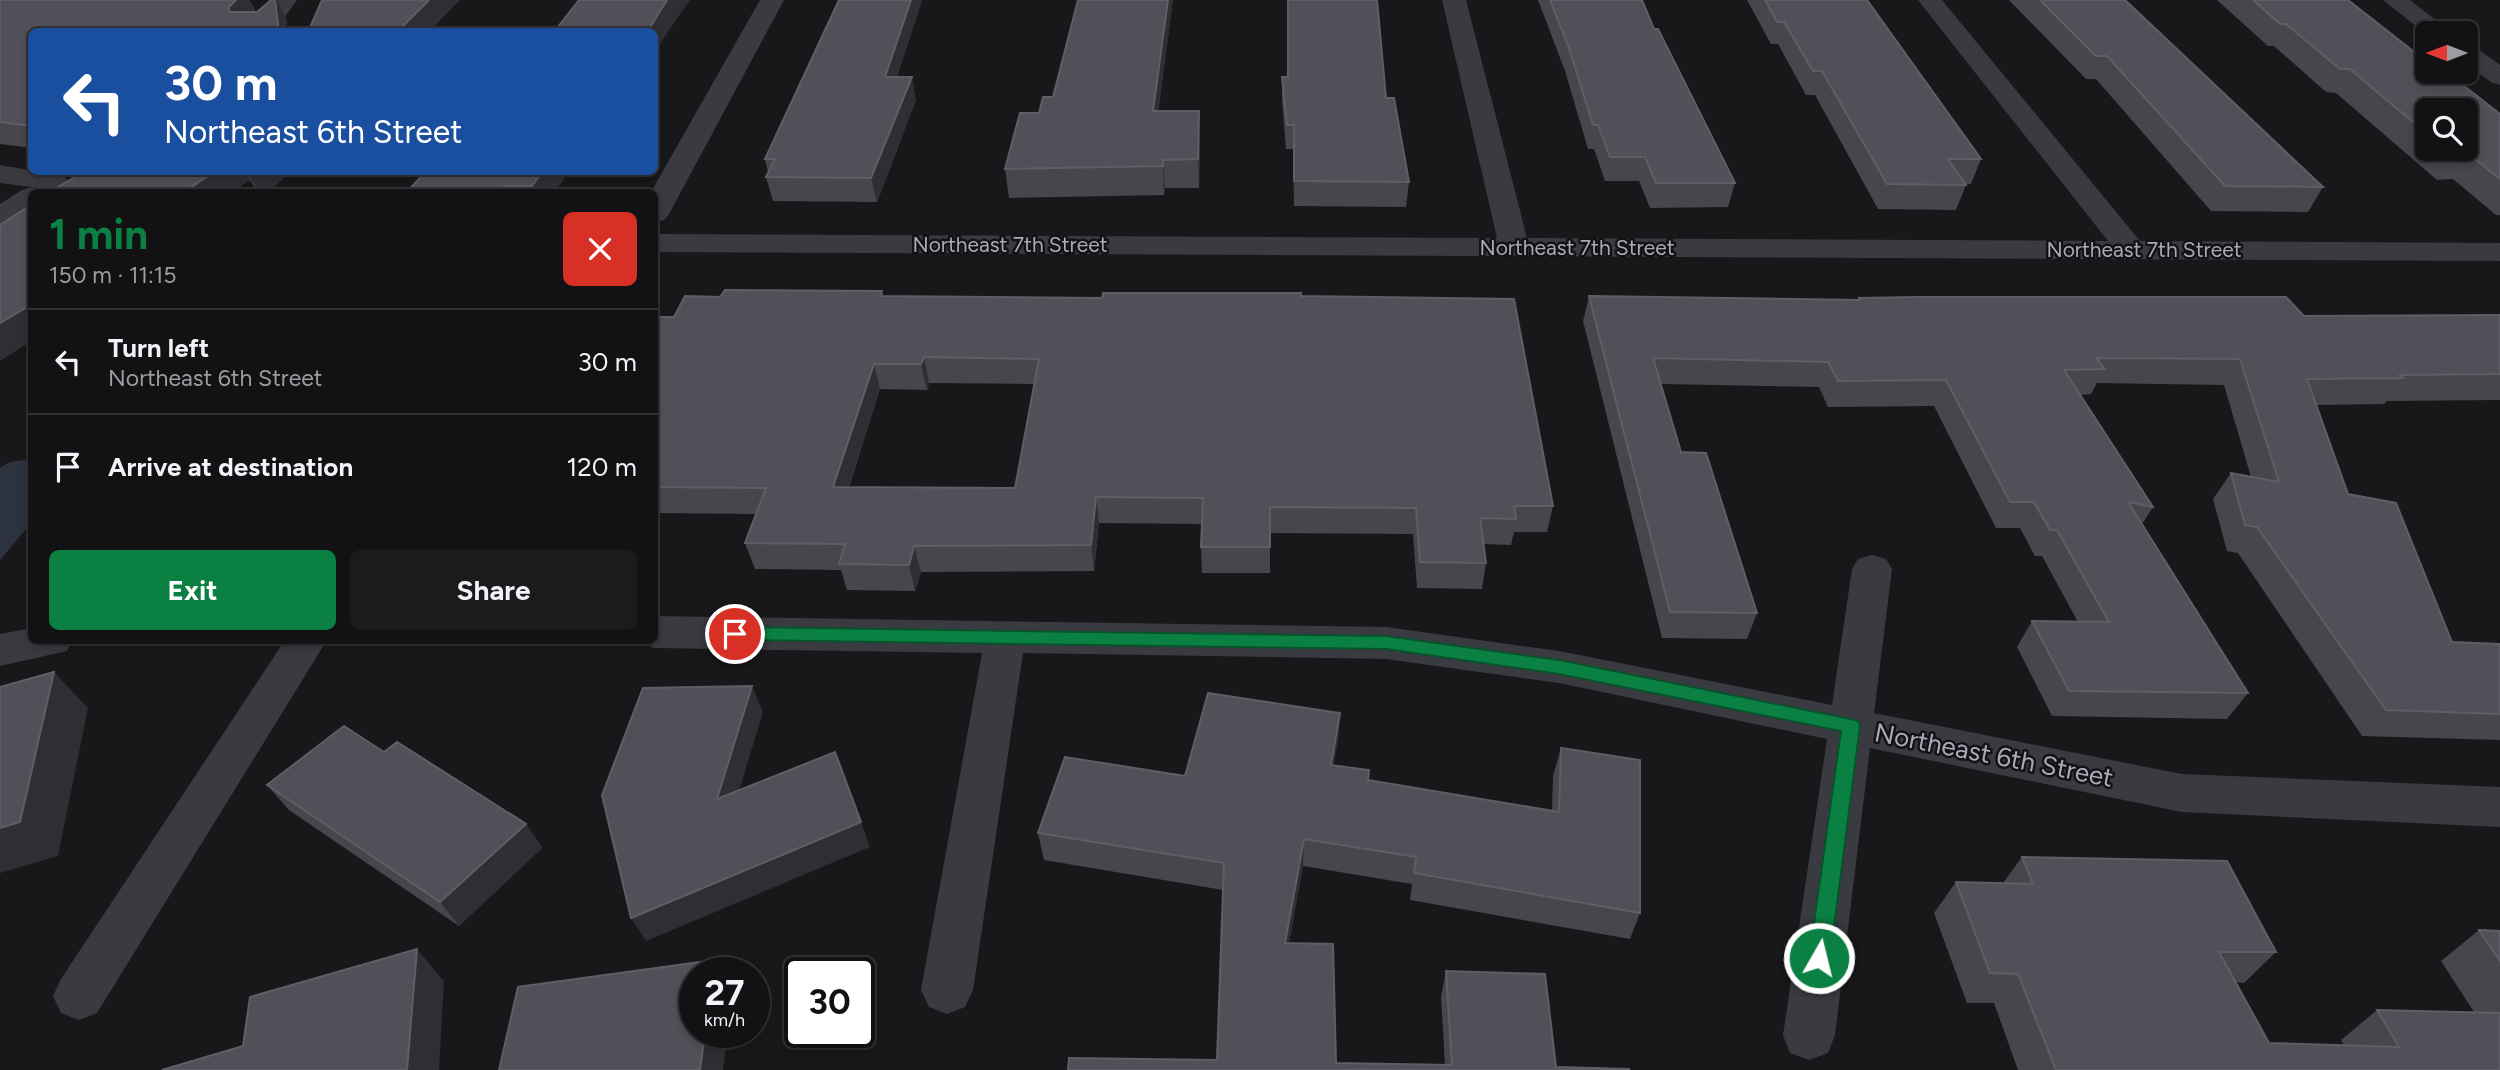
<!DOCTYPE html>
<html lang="en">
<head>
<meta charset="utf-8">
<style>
  :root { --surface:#121114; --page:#1b1a1d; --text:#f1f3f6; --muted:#9c9da0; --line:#313134; --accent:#0b8043 }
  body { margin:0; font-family:Figtree,sans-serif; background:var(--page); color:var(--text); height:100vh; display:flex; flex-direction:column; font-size:26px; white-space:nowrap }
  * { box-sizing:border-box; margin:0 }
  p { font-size:23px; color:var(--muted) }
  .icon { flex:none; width:38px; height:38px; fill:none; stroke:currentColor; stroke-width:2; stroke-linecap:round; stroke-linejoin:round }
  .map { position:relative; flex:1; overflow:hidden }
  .panel { position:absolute; left:28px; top:189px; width:630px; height:455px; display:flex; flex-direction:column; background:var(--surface); border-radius:10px; box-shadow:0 4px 10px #0003,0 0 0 2px var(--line) }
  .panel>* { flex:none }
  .guide { position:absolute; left:28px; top:28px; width:630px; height:147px; border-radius:10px; box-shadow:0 4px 10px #0003,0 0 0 2px var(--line); background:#1a4fa0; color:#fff; overflow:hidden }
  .needle { width:46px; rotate:270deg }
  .fabs { position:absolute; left:2415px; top:21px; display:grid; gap:14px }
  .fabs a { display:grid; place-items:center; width:63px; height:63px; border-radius:10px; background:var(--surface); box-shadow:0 4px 10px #0003,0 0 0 2px var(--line); font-size:35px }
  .speed { position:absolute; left:679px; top:957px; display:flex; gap:14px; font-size:35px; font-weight:700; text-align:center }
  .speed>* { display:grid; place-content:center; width:91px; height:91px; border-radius:50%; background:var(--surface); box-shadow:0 4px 10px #0003,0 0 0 2px var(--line); line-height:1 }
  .speed small { font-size:18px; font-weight:400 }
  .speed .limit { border:4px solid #111; border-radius:10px; background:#fff; color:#111 }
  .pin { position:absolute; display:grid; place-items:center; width:60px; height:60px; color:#fff; margin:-30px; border:4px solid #fff; border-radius:50%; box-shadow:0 2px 7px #0007 }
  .me { position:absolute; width:77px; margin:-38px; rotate:8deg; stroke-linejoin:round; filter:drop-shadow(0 0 5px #0008) }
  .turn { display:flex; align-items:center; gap:24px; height:147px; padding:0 21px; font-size:32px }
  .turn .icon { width:91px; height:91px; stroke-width:2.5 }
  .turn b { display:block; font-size:49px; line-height:60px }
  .round { display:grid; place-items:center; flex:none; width:74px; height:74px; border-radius:10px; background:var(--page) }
  .headline { display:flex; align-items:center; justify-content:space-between; height:119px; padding:0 21px }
  h1 { font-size:42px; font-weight:700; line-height:52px; color:var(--accent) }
  .cta { display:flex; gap:14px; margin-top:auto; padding:14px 21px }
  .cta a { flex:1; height:80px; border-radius:10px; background:var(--accent); color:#fff; font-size:28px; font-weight:700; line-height:80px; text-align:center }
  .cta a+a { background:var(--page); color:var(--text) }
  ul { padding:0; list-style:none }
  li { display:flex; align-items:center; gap:21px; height:105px; padding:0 21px; border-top:2px solid var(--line) }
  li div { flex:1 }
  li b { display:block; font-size:26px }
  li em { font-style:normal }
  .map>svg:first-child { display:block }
  .water { fill:#2c333f }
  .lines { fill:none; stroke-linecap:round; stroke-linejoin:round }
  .street { fill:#3a3a41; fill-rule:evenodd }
  .wall { fill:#46464c; fill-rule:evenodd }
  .shaded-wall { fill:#2f2e33 }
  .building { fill:#515058; stroke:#5e5e67; stroke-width:2; fill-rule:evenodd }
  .route { fill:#0b8043; stroke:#07532c; stroke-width:2 }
  .labels { text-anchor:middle; stroke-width:5; stroke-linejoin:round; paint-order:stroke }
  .far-street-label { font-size:21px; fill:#a8aaba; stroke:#131215 }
  .street-label { font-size:26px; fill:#a8aaba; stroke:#131215 }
</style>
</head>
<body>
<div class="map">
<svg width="2500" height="1070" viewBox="0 0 2500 1070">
  <rect width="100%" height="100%" fill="#18171a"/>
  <path class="water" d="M31,459V523L0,560V468L9,462Z"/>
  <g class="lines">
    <path class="street" d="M273,0H297L287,14L269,32H242Z
      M760,0H784L669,214L664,220L654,223V192H651Z
      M1442,0H1466L1527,238L2108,241L1918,0H1942L2140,241L2500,243V261L654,252V234L1497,238Z
      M2383,0H2410L2452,33L2427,35Z
      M2466,44L2475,47L2500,65V85L2491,82L2466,64Z
      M0,165L64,176L68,182L64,188L54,191L32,187L44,192H32V209L10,223L0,226V204L22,190L32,187L0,183Z
      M1872,555L1886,559L1892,569L1874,713L2182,774L2500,787V827L2182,812L1870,748L1835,1035L1828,1053L1809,1060L1790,1053L1783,1035L1827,739L1559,683L1386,659L1023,653L973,990L965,1007L947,1014L929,1007L921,990L982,653L654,648L638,640H654V616L1386,627L1559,651L1832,705L1852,569L1858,559Z
      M32,628V640H72L67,651L0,666V634Z
      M285,640H327L97,1013L79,1020L61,1013L53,996L61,979Z"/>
  </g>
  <path class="wall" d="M0,0H249L256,12H257L271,0H277L286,18L288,32H32V148L0,144Z
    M322,0L429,32H308Z
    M839,0H922L897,77L916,100L877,202L773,201L766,177L768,172L765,159Z
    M1173,0L1158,111L1200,139L1199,188H1165L1164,195L1009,198L1005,169L1039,113L1053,97Z
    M1538,0H1642L1654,29L1735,183L1728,207L1650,208L1639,181H1605L1594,149H1588L1565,71Z
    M1747,0H1867L1981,159L1971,184H1965L1966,185L1956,210L1878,209L1815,95H1806L1778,44H1771Z
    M2009,0H2125L2323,187L2308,212L2211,211L2096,79H2086Z
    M2217,0H2348L2452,81L2500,114V215H2496L2453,179L2437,180L2336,93L2326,92L2274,46H2268ZM2427,110L2466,149H2427Z
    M1282,77L1386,98L1409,182L1406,207L1294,206L1293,149H1286L1282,101Z
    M83,172H289L269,192H257L250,180Z
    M425,172H569L554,192H407Z
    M882,291L883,296L1102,298L1301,296L1553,506L1547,532H1514L1511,545L1483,544L1486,563L1482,589L1417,588L1413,534L1270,533V573H1202L1201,547L1202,524L1099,523L1094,571L921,572L915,591L847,590L841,570L755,569L745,543L756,514L654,513V317H674L720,297ZM929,383L1034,384L1015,488L849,487L880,389L927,390Z
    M1589,296L1858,300L1859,298L2304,316L2500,315V400L2387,401L2384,404L2316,405L2348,494L2452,642L2500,644V740L2362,736L2238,553L2227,551L2213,499L2231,473L2251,477L2224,385L2097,383L2091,394L2080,395L2153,507L2142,524L2248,693L2227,719L2052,716L2017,647L2032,621L2078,622L2042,556H2035L2020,528H1996L1934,406L1828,407L1819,387L1661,384L1681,452L1757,613L1747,639L1662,638L1583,321Z
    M1208,693L1340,713L1338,741L1333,765L1369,770L1368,780L1552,811L1553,776L1561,748L1640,760V913L1630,939L1410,900L1412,884L1303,866L1289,943L1333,944L1336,1063L1445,1065L1441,997L1446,971L1545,974L1556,1067L1629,1069V1070H1068L1069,1058L1217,1060L1223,890L1044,860L1038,833L1065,757L1185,776Z
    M384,752L526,824L542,848L459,926L289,810L267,785Z
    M2022,857L2276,952L2244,983L2236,982L2269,1043L2344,1045L2341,1040L2377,1010L2474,1012L2441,961L2479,930L2500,931V1070H2018L1994,1003H1967L1934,913L1956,882L2003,883Z"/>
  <path class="shaded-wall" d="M236,0H249L256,14L240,30L228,8Z
    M275,0H277L286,18L288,32H279Z
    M429,0H460L429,32H404L402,27Z
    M667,0H690L674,23L654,53V32H647Z
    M911,0H922L889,101L885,77Z
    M1168,0H1173L1155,139L1153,111Z
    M912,77L916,100L877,202L871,178Z
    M1199,111L1200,139L1199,188L1198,159Z
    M1163,160L1165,188L1164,195L1163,166Z
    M214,172H289L269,192H259L248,175L245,173L250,180L233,192H184Z
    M542,172H569L554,192H535L532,186Z
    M504,186L507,192H499Z
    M32,304V341L0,361V323Z
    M924,357L929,383L927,390L921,364Z
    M874,364L880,389L840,513L833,487Z
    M1096,497L1099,523L1094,571L1091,545Z
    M914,546L921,572L915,591L909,565Z
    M54,672L88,708L58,856L0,873V828Z
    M752,686L763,712L729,824L717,799Z
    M1340,713L1338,741L1329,792L1331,765Z
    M861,822L870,847L646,941L631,918Z
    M526,824L542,848L459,926L440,902Z
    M1304,839L1303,866L1284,969L1285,943Z
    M417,949L444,981L439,1070H407Z
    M715,960L722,973H713Z
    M705,1032H728L723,1070H700Z"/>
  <path class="building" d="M0,0H236L228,8L230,12H257L271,0H275L279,32H32V126L0,122Z
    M322,0H429L402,27H396L392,32H308Z
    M579,0H667L647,32H554Z
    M839,0H911L885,77H912L871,178L766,177L775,159H765Z
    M1078,0H1168L1153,111H1199L1198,159L1163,160V166L1005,169L1020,113H1039L1043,97H1053Z
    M1288,0H1377L1386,98H1394L1409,182L1294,181V125H1287L1282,77H1288Z
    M1550,0H1642L1654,29H1658L1735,183H1656L1645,157H1610L1598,125H1593L1569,48Z
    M1765,0H1867L1981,159H1948L1966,185L1887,184L1822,71H1813L1784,22H1777Z
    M2040,0H2125L2323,187L2225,186L2107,56H2096Z
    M2253,0H2348L2427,62V72H2440L2452,81L2459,82L2500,114V179L2470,155L2454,156L2446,149H2466V110H2427V134L2350,69H2340L2286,24H2280Z
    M83,172H214L184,192H50Z
    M425,172H542L532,186H504L499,192H407Z
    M32,204V304L0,323V225Z
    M725,290L882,291L881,296L1102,298L1103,293H1301V296L1514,299L1553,506H1514L1516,519L1480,518L1486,563L1420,562L1416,508L1270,507V547H1201L1203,498L1096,497L1091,545L914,546L909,565L839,564L845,544L745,543L766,488L654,487V317H674L685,296L720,297ZM924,357L1039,359L1015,488L833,487L874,364H921Z
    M1589,296L1860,300L1859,298L1917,297H2286L2304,316L2500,315V374L2400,375L2403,378L2307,379L2348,494L2396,503L2452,642L2500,644V714L2386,710L2257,527L2245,525L2231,473L2279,482L2240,359L2096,358L2105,369L2064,370L2153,507L2128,502L2248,693L2069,691L2032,621L2109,622L2057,530H2050L2034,502H2010L1946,380L1838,381L1828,362L1653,358L1681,452L1706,453L1757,613L1670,612Z
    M54,672L20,822L0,828V687Z
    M752,686L717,799L835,752L861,822L631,918L602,795L643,688Z
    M1208,693L1340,713L1331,765L1369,770L1368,780L1559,812L1561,748L1640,760V913L1414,873L1416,857L1304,839L1285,943L1333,944L1336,1063L1452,1065L1446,971L1545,974L1556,1067L1629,1069V1070H1068L1069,1058L1217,1060L1224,863L1038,833L1065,757L1185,776Z
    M344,726L384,752L397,742L526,824L440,902L267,785Z
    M2022,857L2227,861L2276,952H2219L2269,1043L2399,1047L2377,1010L2500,1013V1070H2056L2018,974L1990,973L1956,882L2033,884Z
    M2479,930L2500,931V961Z
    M417,949L407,1070H162L243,1046L250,997Z
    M715,960L713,973H695V1032H705L700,1070H499L518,987Z"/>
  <path class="route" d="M735,627L1386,636L1559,660L1851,719L1858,721L1860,726L1830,958L1827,964L1819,967L1812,964L1809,958L1841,731L1559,674L1386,649L735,640L729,638L727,634L729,629Z"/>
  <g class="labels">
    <g class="far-street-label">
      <text x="1010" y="252">Northeast 7th Street</text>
      <text x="1577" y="255">Northeast 7th Street</text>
      <text x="2144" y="257">Northeast 7th Street</text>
    </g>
    <g class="street-label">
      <text transform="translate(1994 755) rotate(11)" y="9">Northeast 6th Street</text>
    </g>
  </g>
</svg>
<div class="fabs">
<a><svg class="needle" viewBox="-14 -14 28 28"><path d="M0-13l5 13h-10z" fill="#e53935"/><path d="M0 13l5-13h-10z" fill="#9c9da0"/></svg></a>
<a><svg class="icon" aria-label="search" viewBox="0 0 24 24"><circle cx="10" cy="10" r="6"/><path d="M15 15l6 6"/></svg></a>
</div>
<div class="speed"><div>27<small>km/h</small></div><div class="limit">30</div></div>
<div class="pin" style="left:735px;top:634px;background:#d93025"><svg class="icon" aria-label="arrive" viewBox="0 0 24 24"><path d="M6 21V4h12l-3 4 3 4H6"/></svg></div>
<svg class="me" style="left:1819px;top:958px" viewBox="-20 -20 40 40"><circle r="17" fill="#0b8043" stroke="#fff" stroke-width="3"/><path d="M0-11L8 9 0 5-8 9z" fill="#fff"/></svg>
<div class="guide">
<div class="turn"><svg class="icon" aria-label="left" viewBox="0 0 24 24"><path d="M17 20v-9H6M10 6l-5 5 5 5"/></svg><div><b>30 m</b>Northeast 6th Street</div></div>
</div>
<section class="panel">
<div class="headline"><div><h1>1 min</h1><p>150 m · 11:15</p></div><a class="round" style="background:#d93025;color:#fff"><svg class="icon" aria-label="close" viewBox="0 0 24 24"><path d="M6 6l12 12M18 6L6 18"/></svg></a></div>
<ul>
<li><svg class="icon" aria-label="left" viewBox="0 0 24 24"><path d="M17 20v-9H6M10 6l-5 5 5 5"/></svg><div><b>Turn left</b><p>Northeast 6th Street</p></div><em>30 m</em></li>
<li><svg class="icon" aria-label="arrive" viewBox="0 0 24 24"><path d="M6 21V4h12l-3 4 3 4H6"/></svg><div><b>Arrive at destination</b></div><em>120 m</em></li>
</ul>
<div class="cta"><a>Exit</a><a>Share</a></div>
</section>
</div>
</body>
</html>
